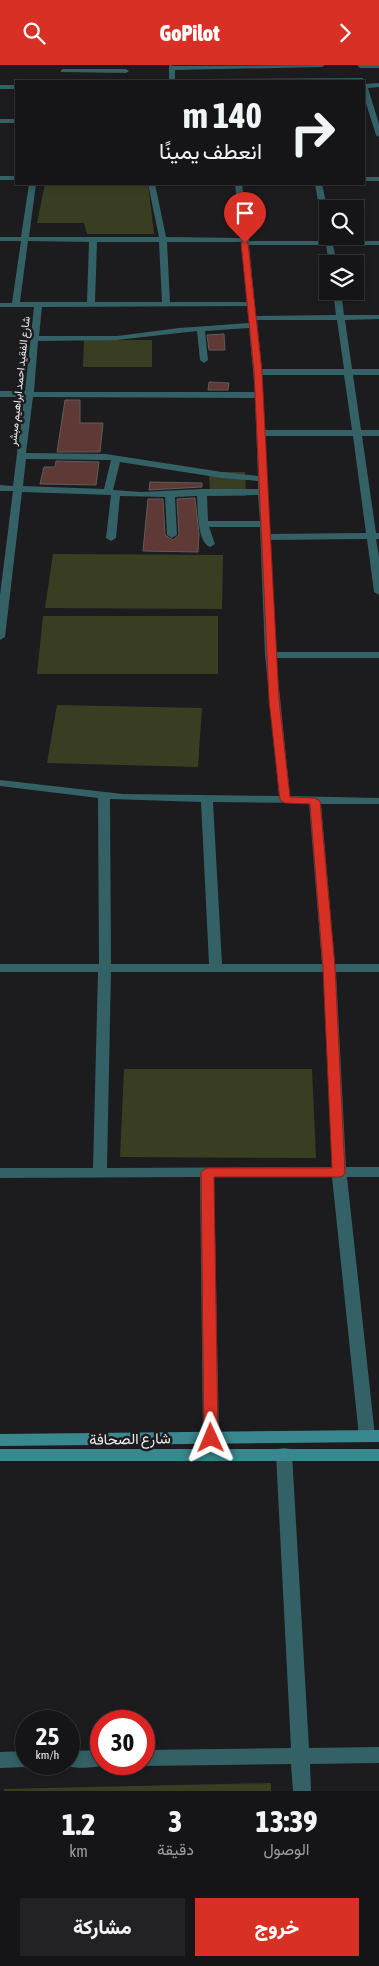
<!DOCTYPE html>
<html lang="ar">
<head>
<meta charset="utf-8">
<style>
  :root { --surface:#151416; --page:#222123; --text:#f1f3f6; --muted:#9d9ea1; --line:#343335; --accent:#d93025 }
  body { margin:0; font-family:"Asap Condensed",Vazirmatn,sans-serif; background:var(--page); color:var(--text); direction:rtl; height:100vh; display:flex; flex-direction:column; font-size:19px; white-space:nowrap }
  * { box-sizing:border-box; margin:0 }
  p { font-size:16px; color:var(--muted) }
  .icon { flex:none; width:28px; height:28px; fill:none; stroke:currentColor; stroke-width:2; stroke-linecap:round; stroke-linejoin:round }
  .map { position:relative; height:1726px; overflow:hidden; direction:ltr }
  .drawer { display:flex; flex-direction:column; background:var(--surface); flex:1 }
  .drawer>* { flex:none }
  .guide { position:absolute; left:15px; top:15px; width:350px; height:105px; border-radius:0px; box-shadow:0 2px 8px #0003,0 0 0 1px var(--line); direction:rtl; background:#151416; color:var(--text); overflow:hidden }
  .tools { position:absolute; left:319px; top:135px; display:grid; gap:10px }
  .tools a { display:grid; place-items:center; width:45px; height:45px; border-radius:0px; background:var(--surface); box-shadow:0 2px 8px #0003,0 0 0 1px var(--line); font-size:25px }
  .speed { position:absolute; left:15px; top:1645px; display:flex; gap:10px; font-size:25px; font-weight:700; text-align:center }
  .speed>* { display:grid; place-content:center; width:65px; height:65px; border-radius:50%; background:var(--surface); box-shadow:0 2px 8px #0003,0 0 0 1px var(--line); line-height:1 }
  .speed small { font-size:12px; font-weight:400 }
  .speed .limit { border:8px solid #d22; background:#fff; color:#111 }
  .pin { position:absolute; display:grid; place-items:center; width:42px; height:42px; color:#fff; margin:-51px -21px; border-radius:50% 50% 50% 0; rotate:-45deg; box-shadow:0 0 5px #0007 }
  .pin .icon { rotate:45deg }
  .me { position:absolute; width:55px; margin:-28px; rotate:359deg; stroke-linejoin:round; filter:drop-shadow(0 0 4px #0008) }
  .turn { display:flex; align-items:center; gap:18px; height:105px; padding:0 20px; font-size:22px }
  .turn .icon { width:65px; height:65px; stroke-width:2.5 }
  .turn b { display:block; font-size:35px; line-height:42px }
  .eta { display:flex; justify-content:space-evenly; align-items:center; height:85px; text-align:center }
  .eta b { font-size:30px; font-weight:800; line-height:35px }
  .action { display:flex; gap:10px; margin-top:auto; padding:10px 20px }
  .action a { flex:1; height:58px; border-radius:0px; background:var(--accent); color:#fff; font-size:20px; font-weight:800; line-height:58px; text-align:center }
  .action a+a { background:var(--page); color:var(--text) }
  header { display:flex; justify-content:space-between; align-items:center; height:65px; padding:0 20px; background:var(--accent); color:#fff; font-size:22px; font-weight:800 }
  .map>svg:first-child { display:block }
  .green { fill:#393e23 }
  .building { fill:#5e3935; stroke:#605d5c }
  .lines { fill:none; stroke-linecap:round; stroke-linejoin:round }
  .minor { fill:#336165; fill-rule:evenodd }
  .secondary { fill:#3a888f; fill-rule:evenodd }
  .route { fill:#d93025; stroke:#8d1f18 }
  .labels { text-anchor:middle; stroke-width:5; stroke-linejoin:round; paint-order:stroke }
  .far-street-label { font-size:11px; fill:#eeeeef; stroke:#1c1b1e }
  .near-street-label { font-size:15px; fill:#eeeeef; stroke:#1c1b1e }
</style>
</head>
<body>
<header><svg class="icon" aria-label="forward" viewBox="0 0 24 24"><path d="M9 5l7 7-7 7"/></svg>GoPilot<svg class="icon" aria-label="search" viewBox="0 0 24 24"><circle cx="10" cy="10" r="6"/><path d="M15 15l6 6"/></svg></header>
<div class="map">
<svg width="379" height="1726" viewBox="0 0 379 1726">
  <rect width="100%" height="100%" fill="#1c1b1e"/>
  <path class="green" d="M45,119H148L154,169H87L84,158H37Z
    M84,275H152V302H83Z
    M209,407H245L246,431H210Z
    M53,489L223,490L222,544L45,543Z
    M43,551H218V609H37Z
    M57,640L202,643L198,702L47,698Z
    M124,1004H312L316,1093L120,1092Z
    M271,1718V1726H4V1724Z"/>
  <path class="building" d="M224,269L225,285H209L207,270Z
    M209,317L229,318L228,325H208Z
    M65,335H80V358H103L100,387H57Z
    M56,396L99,397L96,420L40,419L44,402H55Z
    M150,417L202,418V422L149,425Z
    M195,433L199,469L198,487L143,486L148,434H163L165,470L173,475L179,470L177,434Z"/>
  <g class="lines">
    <path class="minor" d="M169,0L175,1L325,0L322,2L175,5V16H169Z
      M357,0H379V3H360Z
      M63,4H126L129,6L126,8L61,7V5Z
      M363,13V15L361,16H205L208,14Z
      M379,18V22L368,23L379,59V72L376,70L364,32V19Z
      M0,20H16V24H0Z
      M0,54H16V58H0Z
      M0,111H16V115H0Z
      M364,112H379V116H364Z
      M29,119H36L29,172H159L148,119H155L166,172L241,173L235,119H242L249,176H325L315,119H322L328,146V171H332L333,176H379V180H333L337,199H329L326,180H249L256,251L336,250L333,226H341L344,250H379V254L345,255L352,304H379V310H353L361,365H379V371H362L376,468H379V474H376L379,492V530L374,527L367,474L270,475L275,587H379V593H276L290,731L379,733V739H321L335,899H379V907H336L346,1102H379V1112H347L375,1371L373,1376L367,1377L361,1376L359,1371L332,1112H214L219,1373L217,1378L211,1379L205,1378L203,1373L200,1112L0,1113V1103H93L98,907H0V899H99L98,733L0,721V715L123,729L279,731L265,590L260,462H209L215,479L210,482C197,477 198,444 197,431L175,432L177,470L172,473L167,470L165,432L120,431L116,473L111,476L106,473L111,430L22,427L5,572L0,575V530L13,426H0V420L13,421L24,332H0V326H25L34,242H0V238H12L21,176H0V172H21ZM28,176L89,177L87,237H20ZM97,177H159L162,237H95ZM167,177H241L247,237H170ZM247,241L249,258L179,263L117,271H39L42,242ZM257,255H337L344,304H262ZM249,263L255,327H34L38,276L117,275L197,266L200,295L204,298L208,295L205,266ZM262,310H344L352,365H265ZM33,332L255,333L258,411L222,407L106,389L26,388ZM265,371H353L366,468L270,469ZM26,394L106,395H111L104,424L23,421ZM120,397L222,413L258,416V424H202L141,427L113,425ZM258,430L260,456H208L207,431ZM110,734L201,737L209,899H111ZM213,737L309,738L322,899H222ZM111,907H323L332,1102L107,1103Z
      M284,1383L290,1384L292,1389L309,1683L379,1682V1698L310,1699L311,1726H293L291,1699L144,1701L138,1699H144V1685L291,1683L276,1389L278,1384Z
      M101,1685V1699H108C96,1703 72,1705 62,1699H69V1686Z
      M26,1686V1699L32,1700L26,1702L0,1703V1687Z"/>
    <path class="secondary" d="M379,1365V1377L0,1381V1369Z
      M0,1384H379V1396H0Z"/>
  </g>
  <path class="route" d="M245,176L248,178L262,307L279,635L290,732L315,733L320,736L335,903L345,1108L343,1111L339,1112H214L218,1373L216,1377L211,1378L206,1377L204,1373L201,1108L203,1105L208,1103H332L323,903L310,739L285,738L280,735L269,635L254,307L241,178Z"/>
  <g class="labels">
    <g class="far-street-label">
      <text transform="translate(19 316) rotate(-84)" y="4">شارع الفقيد احمد ابراهيم مبشر</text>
    </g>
    <g class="near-street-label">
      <text transform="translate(130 1374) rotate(-1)" y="5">شارع الصحافة</text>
    </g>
  </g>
</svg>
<div class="tools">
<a><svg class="icon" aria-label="search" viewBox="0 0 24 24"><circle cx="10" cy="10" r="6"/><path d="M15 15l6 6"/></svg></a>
<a><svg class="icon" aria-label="layers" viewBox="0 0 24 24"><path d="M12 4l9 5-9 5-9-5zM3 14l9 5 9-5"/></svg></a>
</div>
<div class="speed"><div>25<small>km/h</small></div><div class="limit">30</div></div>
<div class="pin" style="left:245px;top:178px;background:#d93025"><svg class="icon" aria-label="arrive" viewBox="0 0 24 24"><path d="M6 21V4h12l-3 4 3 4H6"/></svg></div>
<svg class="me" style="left:211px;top:1373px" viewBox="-20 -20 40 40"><path d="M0-17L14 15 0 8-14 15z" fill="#d93025" stroke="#fff" stroke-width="4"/></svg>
<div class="guide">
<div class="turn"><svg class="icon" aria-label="right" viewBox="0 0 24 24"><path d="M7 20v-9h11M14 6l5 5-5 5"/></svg><div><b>140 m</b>انعطف يمينًا</div></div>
</div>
</div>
<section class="drawer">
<div class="eta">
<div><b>13:39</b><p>الوصول</p></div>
<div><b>3</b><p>دقيقة</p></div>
<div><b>1.2</b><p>km</p></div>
</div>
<div class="action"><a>خروج</a><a>مشاركة</a></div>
</section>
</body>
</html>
